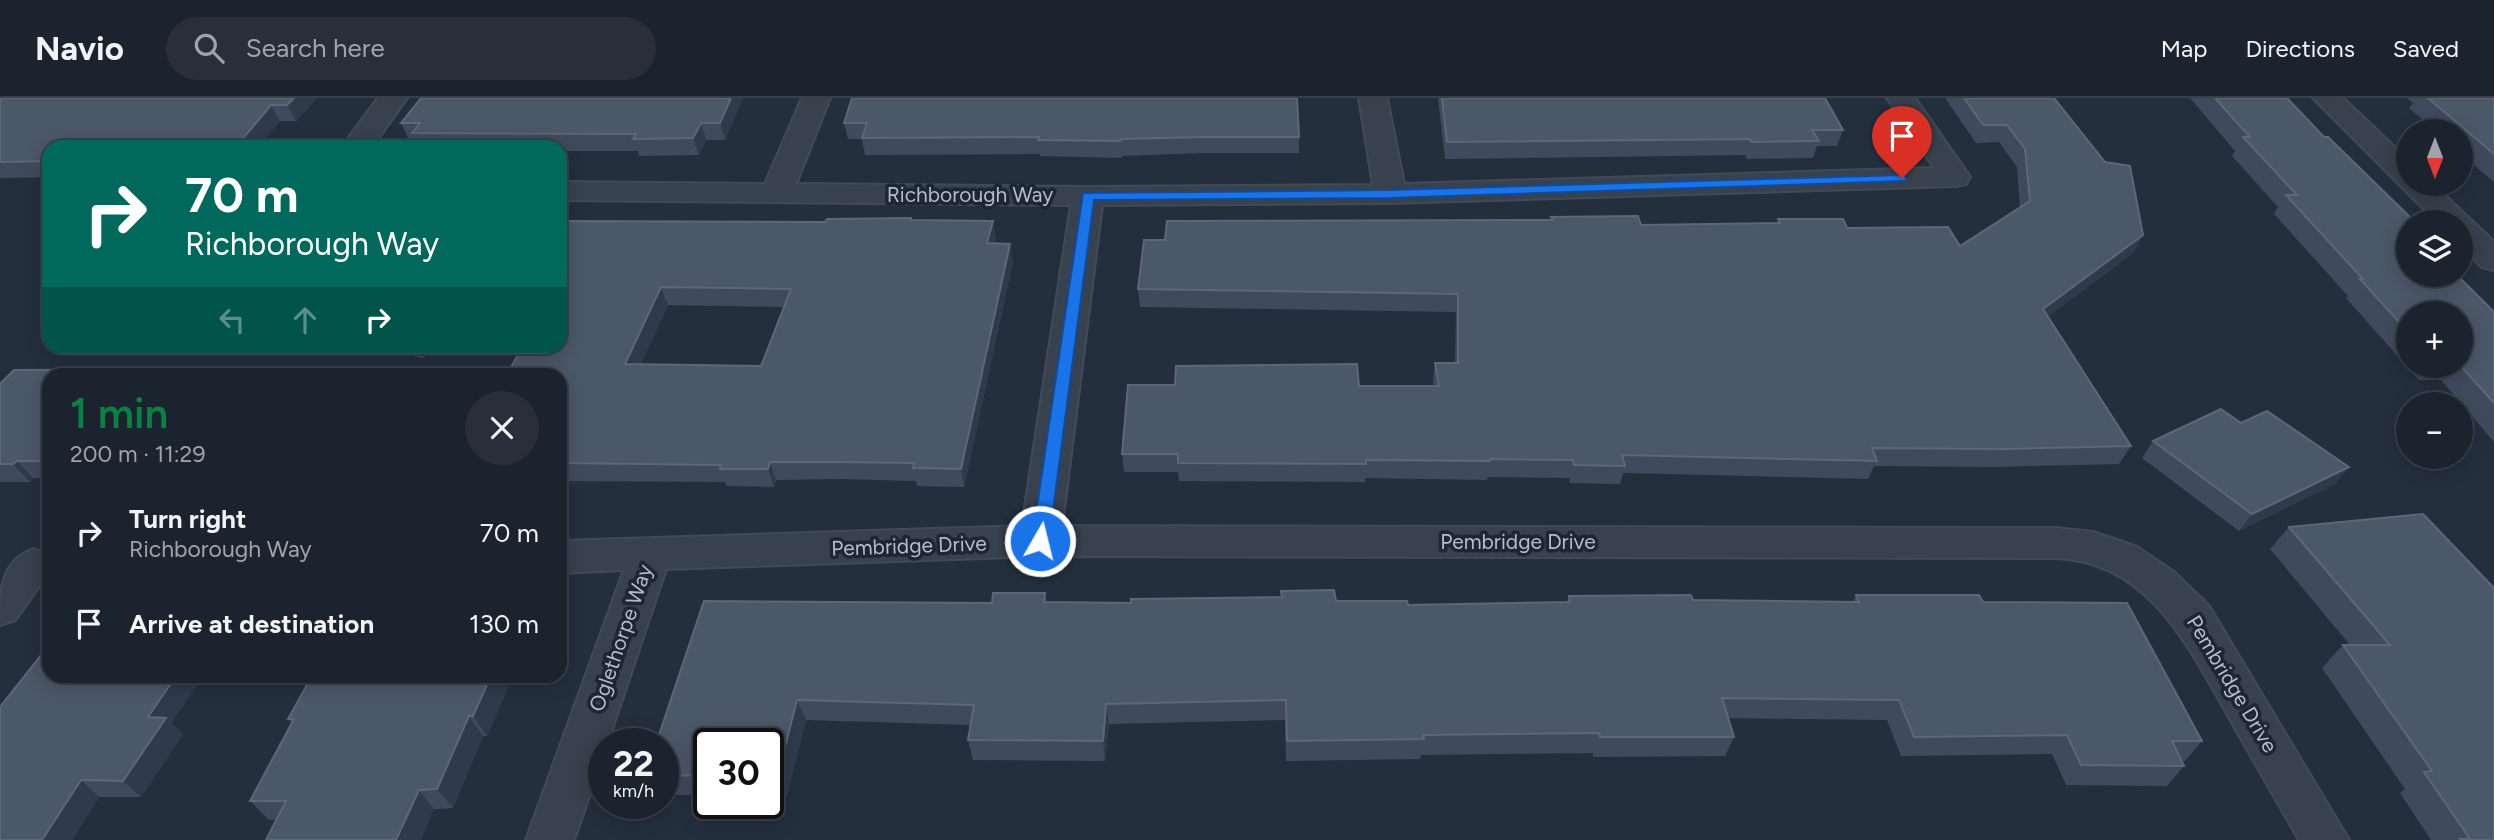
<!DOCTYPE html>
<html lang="en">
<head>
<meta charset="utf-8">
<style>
  :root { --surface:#1b232e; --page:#282f3a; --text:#f1f3f6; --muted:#a0a4aa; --line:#39404a; --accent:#0b8043 }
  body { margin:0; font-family:Figtree,sans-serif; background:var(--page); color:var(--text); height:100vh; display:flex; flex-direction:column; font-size:26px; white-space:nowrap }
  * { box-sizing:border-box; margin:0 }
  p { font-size:23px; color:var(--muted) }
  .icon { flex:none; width:38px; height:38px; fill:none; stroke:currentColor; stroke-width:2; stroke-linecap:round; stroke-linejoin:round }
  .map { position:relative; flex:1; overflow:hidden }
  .details { position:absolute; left:42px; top:270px; width:525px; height:315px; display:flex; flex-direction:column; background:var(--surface); border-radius:21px; box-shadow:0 4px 18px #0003,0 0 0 2px var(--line) }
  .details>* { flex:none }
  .banner { position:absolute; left:42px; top:42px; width:525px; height:214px; border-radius:21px; box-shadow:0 4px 18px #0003,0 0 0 2px var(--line); background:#00695c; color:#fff; overflow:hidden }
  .needle { width:46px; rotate:180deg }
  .tools { position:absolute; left:2396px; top:21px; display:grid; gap:14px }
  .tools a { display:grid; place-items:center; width:77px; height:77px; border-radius:50%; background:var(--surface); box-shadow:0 4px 18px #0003,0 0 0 2px var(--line); font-size:35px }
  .speed { position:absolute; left:588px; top:630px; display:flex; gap:14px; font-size:35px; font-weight:700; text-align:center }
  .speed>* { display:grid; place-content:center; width:91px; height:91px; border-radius:50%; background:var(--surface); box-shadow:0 4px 18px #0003,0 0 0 2px var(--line); line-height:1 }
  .speed small { font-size:18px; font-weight:400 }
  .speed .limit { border:4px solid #111; border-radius:10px; background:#fff; color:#111 }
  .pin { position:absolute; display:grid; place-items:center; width:60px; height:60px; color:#fff; margin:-72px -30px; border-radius:50% 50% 50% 0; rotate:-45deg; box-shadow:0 0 7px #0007 }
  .pin .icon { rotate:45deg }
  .me { position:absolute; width:77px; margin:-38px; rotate:8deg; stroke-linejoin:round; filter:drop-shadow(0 0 5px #0008) }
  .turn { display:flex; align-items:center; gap:24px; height:147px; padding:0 28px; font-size:32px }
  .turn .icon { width:91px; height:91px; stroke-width:2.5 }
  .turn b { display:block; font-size:49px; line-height:60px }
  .lanes { display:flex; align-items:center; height:66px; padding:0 28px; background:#0003; justify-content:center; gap:35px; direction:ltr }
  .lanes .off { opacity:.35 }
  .round { display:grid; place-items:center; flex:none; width:74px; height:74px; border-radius:37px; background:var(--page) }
  .summary { display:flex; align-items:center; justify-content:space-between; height:119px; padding:0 28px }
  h1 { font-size:42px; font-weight:600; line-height:52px; color:var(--accent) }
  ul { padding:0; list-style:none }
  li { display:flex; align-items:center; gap:21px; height:91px; padding:0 28px }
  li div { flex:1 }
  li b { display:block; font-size:26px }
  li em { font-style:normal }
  header { display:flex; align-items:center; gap:42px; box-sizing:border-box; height:98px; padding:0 35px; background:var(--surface); border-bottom:2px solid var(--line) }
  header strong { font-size:33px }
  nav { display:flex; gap:38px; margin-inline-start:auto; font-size:24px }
  .search { width:490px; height:63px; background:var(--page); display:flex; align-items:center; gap:18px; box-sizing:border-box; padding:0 24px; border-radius:38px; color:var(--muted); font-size:26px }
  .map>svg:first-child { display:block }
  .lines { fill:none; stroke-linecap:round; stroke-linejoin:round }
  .minor-casing { stroke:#414a57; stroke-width:4 }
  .minor { fill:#38414e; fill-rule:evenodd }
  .wall { fill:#3f4b5c; fill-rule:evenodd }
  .shaded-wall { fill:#2f3b4b }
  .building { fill:#4b5868; stroke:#5c6777; stroke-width:2; fill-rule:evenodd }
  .route { fill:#1a73e8; stroke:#114b97; stroke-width:2 }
  .labels { text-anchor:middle; stroke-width:7; stroke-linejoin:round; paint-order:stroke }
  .street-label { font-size:21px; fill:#b4bcc9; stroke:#1d2633 }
</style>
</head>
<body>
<header>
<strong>Navio</strong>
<div class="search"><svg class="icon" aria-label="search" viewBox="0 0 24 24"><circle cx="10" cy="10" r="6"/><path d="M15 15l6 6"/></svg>Search here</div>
<nav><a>Map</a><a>Directions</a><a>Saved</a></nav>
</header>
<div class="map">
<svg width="2494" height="742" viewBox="0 0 2494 742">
  <rect width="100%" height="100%" fill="#242f3e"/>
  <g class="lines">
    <defs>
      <path id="minor" d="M378,0H407L372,49H342Z
        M802,0H830L796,86L1088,89L1373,87L1359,0H1387L1404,86L1934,70L1887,0H1915L1970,79L1966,86L1955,88L1390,105L1102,107L1062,428L2055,430L2093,434L2137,449L2175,475L2209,508L2349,742H2299C2276,702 2253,662 2230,621C2189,550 2150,463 2055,460L1040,458L666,471L607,646H604V655L574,742H526L624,472L560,475V443L1022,428L1071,107L560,102V84L765,86Z
        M2313,0H2343L2408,62V86H2433L2494,144V172L2482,169L2460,148V124H2437Z
        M33,451L48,456L49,475L15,522L0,527C0,493 0,464 33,451Z"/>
    </defs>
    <use href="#minor" class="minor-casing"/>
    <use href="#minor" class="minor"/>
  </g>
  <path class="wall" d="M0,0H317L296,23H280L49,49V79L0,80Z
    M421,0H743L725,42H706L699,57L639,58L638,53H560V49H419L415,42H409L401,25Z
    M852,0L1299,39V55H1203L1122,58V60L1040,58V56L865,57L862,41H848L844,25Z
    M1438,0H1825L1843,32L1837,48H1817L1813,60L1747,61L1745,57L1445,61Z
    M1945,0H2054L2143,137L2133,155L2047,219L2131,348L2119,366L1994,369L1874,368L1868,381L1623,375L1620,386L1570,385L1569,380L1488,379L1487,382L1365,380V384L1179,383L1178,374H1124L1122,356L1359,288H1434L1433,283L1435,265H1455L1456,214L1140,209L1138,191L1165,142L1551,122V119L1641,127L1777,125L1778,121L1960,148L2020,110L2017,69L1999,44L1976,45Z
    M2190,0H2287L2408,177L2494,214V344L2441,282H2419L2346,200L2348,198L2274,116L2278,109L2232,58L2235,53ZM2408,215H2460V268H2408Z
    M2407,0H2494V84L2460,55V33H2436L2409,10L2413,5Z
    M912,122L996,140L994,145L1013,163L964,389L917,388L916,383L839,381L776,382L774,389L727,388L725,384L560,383V123L825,124ZM668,207L784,209L761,268L641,266Z
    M371,248H432L424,260L373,251Z
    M49,276V380H33L30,384H0V286Z
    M2241,325L2349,369L2335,386L2239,433L2142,360L2153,343Z
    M2423,416L2494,742H2431L2400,695L2405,691L2322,570L2343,547H2350L2270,451L2289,429Z
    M1045,495L1047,504L1131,505L1336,503L1408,507L1567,504L1569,498L1693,502L1853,504L1856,497L1983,504L2202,643L2185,663H2182L2184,668L2167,688L2066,687L2052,656L1901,658L1887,622L1728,620L1734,639L1725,658L1593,659V655L1421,657L1420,661L1286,663L1285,622L1109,626L1105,663L973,662L968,642L971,627L806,622L787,697H768V646H709V697H663V646L992,505Z
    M49,578H203L171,625L183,636L141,699H99L72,742H0Z
    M312,578H513L487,638H483L453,710L269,722L250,703L292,626L288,621Z"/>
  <path class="shaded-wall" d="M294,0H317L296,23L287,7Z
    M731,0H743L725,42L720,25Z
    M271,7L280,23L259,49H236Z
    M701,25L706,42L699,57L693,40Z
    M993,123L996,140L990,163L987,145Z
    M2143,137L2133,155L2033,229L2043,211Z
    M1010,146L1013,163L964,389L961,371Z
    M661,189L668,207L633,284L625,266Z
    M418,248H432L424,260Z
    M197,271L201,276H192Z
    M17,363L33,380L30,384L13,366Z
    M770,364L776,382L774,389L768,371Z
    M2349,369L2335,386L2239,433L2252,416Z
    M176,578H203L171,625L183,636L141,699L123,683L148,619Z
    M491,578H513L487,638L473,618Z
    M797,602L806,622L787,697L778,677Z
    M1106,606L1109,626L1105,663L1103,643Z
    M469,618L483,638L453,710L437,691Z
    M81,682L99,699L72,742H42Z
    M419,692L434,711L421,742H396Z"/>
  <path class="building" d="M0,0H294L287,7H271L236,49H49V63L0,64Z
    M421,0H731L720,25H701L693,40L633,41L636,36L412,35L420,25H401Z
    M852,0H1297L1299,39H1202L1121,41L1120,43L1038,42L1039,39L862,40L867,25H844Z
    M1442,0H1825L1843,32H1812L1819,43L1752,44L1750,41L1447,44Z
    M1964,0H2054L2105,64L2130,68L2143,137L2043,211L2131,348L2004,351L1872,350L1877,363L1622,357L1625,368L1574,367L1573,362L1490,361V363L1366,362V366L1178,365V356H1122L1128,287H1175L1176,268L1357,266L1359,288H1439L1435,265H1458V196L1138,191L1144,142H1165L1167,123L1553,122L1551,119L1638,118L1641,127L1780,125L1778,121H1843L1847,130L1948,129L1960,148L2030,103L2025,51L2007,27H1983Z
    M2215,0H2287L2324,39H2328L2415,124H2408V177H2457L2494,214V305L2460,267V215H2408V234L2360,181H2363L2286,97H2297L2243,39H2250Z
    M2428,0H2494V56Z
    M911,120V122L993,123L987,145L1010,146L961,371L913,370L914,365L834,364H770L768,371H720L721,367L560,365V276H507L523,248H560V123L825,124L827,121ZM661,189L791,191L761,268L625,266Z
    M197,271L192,276H49V363H17L13,366H0V286L14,272Z
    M333,273L393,274L391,276H331Z
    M2221,311L2241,325L2267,313L2349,369L2252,416L2153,343Z
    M2423,416L2494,490V742H2461L2460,741H2470L2424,674L2432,673L2343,547H2390L2289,429Z
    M1334,492L1336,503H1407L1408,507L1570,504L1569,498L1691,497L1693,502L1859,504L1856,497H1979L1983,504L2127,505L2202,643H2172L2184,668L2081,667L2067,637L1914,639L1899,602L1722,600L1734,639H1600L1599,635L1423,637L1424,641L1287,643L1286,602L1106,606L1103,643L968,642L974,607L797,602L778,677H768V646H709V677L663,678V646H656L704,503L992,505L993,495H1045L1044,504L1131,505V501L1282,499L1281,493Z
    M49,547V578H176L148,619L166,620L123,683L81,682L42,742H0V609Z
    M312,578H491L473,618H469L437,691L419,692L396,742H266L286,703H250L294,621H288Z"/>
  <path class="route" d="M1902,77L1906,78V83L1390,100L1094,102L1049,443L1040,449L1032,443L1083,95L1390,92Z"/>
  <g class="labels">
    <g class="street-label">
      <text x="970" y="104">Richborough Way</text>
      <text x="1518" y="451">Pembridge Drive</text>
      <text transform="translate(909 448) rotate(-2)" y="7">Pembridge Drive</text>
      <text transform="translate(621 540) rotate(-71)" y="7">Oglethorpe Way</text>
      <text transform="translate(2232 586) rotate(59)" y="7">Pembridge Drive</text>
    </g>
  </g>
</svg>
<div class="tools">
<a><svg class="needle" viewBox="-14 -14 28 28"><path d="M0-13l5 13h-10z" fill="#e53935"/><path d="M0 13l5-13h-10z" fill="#a0a4aa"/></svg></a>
<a><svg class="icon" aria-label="layers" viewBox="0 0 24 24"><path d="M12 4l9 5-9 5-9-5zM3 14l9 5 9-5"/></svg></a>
<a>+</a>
<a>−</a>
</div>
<div class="speed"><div>22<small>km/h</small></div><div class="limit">30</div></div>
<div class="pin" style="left:1902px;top:80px;background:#d93025"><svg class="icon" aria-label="arrive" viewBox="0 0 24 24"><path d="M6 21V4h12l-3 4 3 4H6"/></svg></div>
<svg class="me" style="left:1040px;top:443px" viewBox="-20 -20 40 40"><circle r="17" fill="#1a73e8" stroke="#fff" stroke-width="3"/><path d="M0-11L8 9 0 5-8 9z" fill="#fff"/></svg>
<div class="banner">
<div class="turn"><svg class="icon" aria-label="right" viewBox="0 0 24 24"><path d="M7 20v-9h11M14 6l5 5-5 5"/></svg><div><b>70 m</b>Richborough Way</div></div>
<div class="lanes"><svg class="icon off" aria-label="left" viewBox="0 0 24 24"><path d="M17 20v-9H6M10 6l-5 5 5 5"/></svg><svg class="icon off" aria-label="ahead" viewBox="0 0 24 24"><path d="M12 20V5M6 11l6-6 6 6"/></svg><svg class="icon" aria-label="right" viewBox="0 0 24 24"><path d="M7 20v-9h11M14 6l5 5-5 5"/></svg></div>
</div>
<section class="details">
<div class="summary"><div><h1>1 min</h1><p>200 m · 11:29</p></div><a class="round"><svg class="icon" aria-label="close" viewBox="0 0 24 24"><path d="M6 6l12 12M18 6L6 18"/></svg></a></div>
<ul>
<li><svg class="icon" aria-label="right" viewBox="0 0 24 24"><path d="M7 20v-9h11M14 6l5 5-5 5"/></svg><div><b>Turn right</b><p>Richborough Way</p></div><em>70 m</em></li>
<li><svg class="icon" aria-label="arrive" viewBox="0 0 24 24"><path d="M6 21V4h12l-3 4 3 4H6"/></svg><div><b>Arrive at destination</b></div><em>130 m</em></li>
</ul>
</section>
</div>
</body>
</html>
